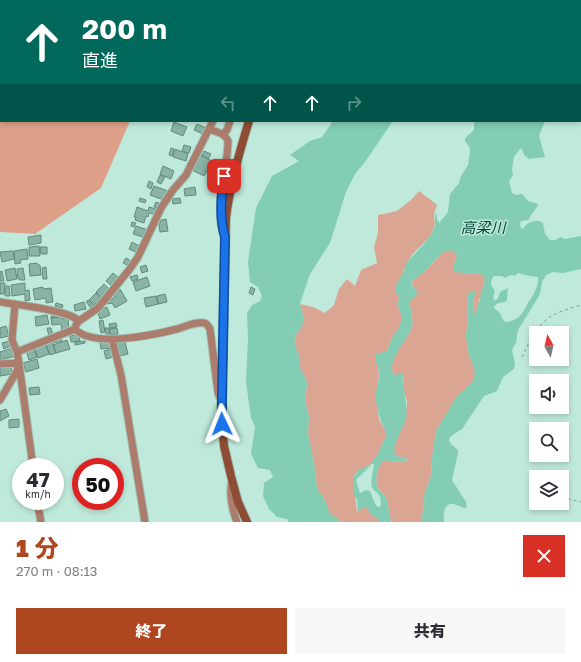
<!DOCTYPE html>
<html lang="ja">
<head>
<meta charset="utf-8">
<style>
  :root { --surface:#fff; --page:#f7f7f7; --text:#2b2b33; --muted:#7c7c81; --accent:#ae4720 }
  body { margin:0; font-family:"Golos Text","Noto Sans JP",sans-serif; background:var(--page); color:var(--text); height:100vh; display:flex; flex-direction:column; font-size:15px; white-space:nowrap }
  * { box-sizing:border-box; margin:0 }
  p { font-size:13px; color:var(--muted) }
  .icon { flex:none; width:22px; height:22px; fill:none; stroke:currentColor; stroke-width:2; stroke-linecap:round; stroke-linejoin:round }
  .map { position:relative; height:522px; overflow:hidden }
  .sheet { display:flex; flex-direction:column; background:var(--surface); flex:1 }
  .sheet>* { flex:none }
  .top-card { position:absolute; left:0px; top:0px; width:581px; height:122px; box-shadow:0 2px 6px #0003; background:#00695c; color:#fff; overflow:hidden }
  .needle { width:26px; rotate:352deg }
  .tools { position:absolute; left:529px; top:326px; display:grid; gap:8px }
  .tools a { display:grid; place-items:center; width:40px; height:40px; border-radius:0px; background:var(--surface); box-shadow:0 2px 6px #0003; font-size:20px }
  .speed { position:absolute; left:12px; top:458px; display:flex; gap:8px; font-size:20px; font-weight:700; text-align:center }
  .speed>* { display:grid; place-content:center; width:52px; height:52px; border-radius:50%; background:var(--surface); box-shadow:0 2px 6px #0003; line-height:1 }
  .speed small { font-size:10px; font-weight:400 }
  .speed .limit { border:6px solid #d22; background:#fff; color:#111 }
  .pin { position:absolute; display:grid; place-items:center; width:34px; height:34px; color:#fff; margin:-17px; border-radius:8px; box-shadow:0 2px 6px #0006 }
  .me { position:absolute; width:44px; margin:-22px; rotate:358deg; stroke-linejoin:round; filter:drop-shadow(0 0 3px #0008) }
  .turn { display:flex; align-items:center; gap:14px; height:84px; padding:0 16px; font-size:18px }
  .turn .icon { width:52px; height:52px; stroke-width:2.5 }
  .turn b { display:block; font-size:28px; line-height:34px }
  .lanes { display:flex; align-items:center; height:38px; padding:0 16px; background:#0003; justify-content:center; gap:20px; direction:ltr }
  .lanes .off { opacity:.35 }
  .round { display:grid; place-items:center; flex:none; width:42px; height:42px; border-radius:0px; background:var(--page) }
  .head { display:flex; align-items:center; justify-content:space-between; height:68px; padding:0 16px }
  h1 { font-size:24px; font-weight:800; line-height:30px; color:var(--accent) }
  .action { display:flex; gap:8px; margin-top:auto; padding:8px 16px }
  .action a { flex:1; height:46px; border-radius:0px; background:var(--accent); color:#fff; font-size:16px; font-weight:800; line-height:46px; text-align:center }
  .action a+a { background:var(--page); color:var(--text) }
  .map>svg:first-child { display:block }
  .green { fill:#daa593 }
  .forest { fill:#dfa08a }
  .water { fill:#83cdb4; fill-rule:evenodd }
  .building { fill:#89b3a4; stroke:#628a7d }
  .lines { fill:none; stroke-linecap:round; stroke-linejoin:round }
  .street-casing { stroke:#a1c6b9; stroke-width:9 }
  .secondary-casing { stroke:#a1c6b9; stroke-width:10 }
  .path { stroke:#7e9e92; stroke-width:1; stroke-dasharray:3 3; stroke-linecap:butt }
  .street { stroke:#ac7d6c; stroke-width:7 }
  .secondary { stroke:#8e4c35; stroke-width:8 }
  .route-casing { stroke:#114b97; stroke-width:10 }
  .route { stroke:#1a73e8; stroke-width:7 }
  .labels { text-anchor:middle; stroke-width:3; stroke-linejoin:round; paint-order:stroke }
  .water-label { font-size:15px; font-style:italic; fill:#024536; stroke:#bfeadb }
</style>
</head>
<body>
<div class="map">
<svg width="581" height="522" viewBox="0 0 581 522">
  <rect width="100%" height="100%" fill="#bfeadb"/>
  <path class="green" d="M419,191L437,205C436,208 435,211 434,214C434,220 436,225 433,230C429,240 420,246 413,254C404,265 401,279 395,291L399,296L398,305L401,314V322L399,328L393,336L387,351L382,353L378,368L379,374L376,396L379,419L387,434L377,456L368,466L358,470L353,478L357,511L363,508H367L382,522H341L329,512L324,498L317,489L315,470L308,433L309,416L305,401L307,383L305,377L299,366V356L296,348L295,336L301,328L304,319L300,304L313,307L325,313L334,305L339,289L347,279L355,286L361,270L377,263L374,247L378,233V215L397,211L412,199Z
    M450,250L455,252L457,256L453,268L464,273L481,274L485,279C484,291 476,304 476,315H474L473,306L474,291L468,295L467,300L468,319L466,336L468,351L475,372L474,378L472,383L457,396L436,431L432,458L431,476L425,492L423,511L421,522H392C387,514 390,505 386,498C384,494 380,492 378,488C374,480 377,464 385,460L392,462L408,461L407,459L396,456L393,449L406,416L407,401L403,388L404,374L403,373L394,375C385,360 409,339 412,326C414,318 409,309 410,301L417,294L411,282L427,269L444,251Z"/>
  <path class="forest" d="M0,0H212L1,1V121H130L101,188L35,234L0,232Z"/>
  <path class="water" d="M374,0H461L373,1Z
    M333,121H393L365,162L355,174L346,192L330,243L310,274L300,304L304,319L301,328L295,336L296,348L299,356V366L305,377L307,383L305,401L309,416L308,433L315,470L317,489L324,498L329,512L341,522H289L287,519L277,517L269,509L263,496L264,483L273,477L270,470L258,468L251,454L255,427L251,418L246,382L248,338L247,313L252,305L260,301L262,296L258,287L250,282L248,262L256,208L272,176L299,161L290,155L310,141L322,137Z
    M474,121H545L539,136L545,157L529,159L524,155L522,149H520L514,157L512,169L513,175L509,181L512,193L516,195L522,194L528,201L538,204C537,210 530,214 529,220L521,221L520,224L521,228L523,229C527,222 532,221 539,221L543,223L545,234L550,240H556L560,237L565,239L581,236V269L563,273L553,272L546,275L542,282L540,294L536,301L518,330L516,343L512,350L515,364L514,369L503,377L497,391L484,396L462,429L450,437L449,440L451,444L458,450V453L452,480L466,502L467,507L464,508C461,507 457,505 455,504C443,502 443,515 444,522H421L423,511L425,492L431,476L432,458L436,431L457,396L472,383L474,378L475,372L468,351L466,336L468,319L467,300L469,293L474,290L475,292L473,306L474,314L476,315L477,306L480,300L481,291L484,286L485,279L481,274L453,272V268L457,256C448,240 434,262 426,270C422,274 416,278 411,282L412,286L416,288L417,294L410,301C409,309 414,319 412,326C409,339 385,361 394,375L403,373L404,374C401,390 410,405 405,421C402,432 390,447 396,456L405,458L408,461L391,462L385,460C377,464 374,481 378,488C380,492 384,494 386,498C390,505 387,514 392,522H382L372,515L367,508H363L358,511L357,500L354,495L353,478L358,470L368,466L377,456L387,434C380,421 375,406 376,391C377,385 380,378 379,372C379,364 374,363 376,354L387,351L393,336L399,328L401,322V314L398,305L399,296L395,291L397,283L404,271L406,263L424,244L432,233L435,226V214L436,213L437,219L439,223L448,212L450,194L459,183L461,176L468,165L470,151V148L465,141V138L474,130ZM518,273L530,276L538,277C538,288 534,294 528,303C522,314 519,321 505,322L502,318L500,313L494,308C496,302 501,303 505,302L507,300L508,288L500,292L498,298L495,301L493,297L495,291C491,285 489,283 494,276H502L505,278L510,275L515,276ZM372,464H374C373,473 370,479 372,488L380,496L381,505L380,507L376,506L370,491L366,490L360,493L356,480Z"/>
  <path class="building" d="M174,122L187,127L183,136L171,131Z
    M197,124L206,128L203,134L194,130Z
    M184,145L191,147L189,153L182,151Z
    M171,148L174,149L172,156L169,155Z
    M175,149L188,154L186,161L173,157Z
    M204,151L211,154L208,159L202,155Z
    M200,155L212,161L204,176L192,170Z
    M163,166L174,171L171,179L160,174Z
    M160,175L165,177L161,184L157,182Z
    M149,181L153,183L151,189L147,187Z
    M154,186L168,191L164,200L150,195Z
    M195,187L196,195L185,196L184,189Z
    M140,198L146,200L145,203L139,201Z
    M180,198L181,203L173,204L172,199Z
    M156,202L161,204L159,209L154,207Z
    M137,207L148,211L149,207L159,210L157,215L149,213L148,217L146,216L144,223L135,220L136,217H134Z
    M166,219L168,231L160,232L159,225L161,220Z
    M132,222L136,223L134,227L131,226Z
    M136,226L148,230L146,238L133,234Z
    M41,235V243L29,245L28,237Z
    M132,242L141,247L138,253L129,249Z
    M39,246L40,256H29V247Z
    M40,247H47V254H41Z
    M27,249L28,259L20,260L21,263L15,264L14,251Z
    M13,251L14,259L2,262L0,252Z
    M126,258L133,262L131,267L123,263Z
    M37,263L38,265H40L41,275L30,276L29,264Z
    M146,265L148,271L142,273L140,267Z
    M46,267L47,279H43L42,268Z
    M15,268L17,279L7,281L5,270Z
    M23,268L25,280H20V279H18L17,269Z
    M2,271L4,281H0V272Z
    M113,273L120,279L113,287L106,281Z
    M137,275L138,279L132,281L130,277Z
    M147,277L150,286L136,291L133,282Z
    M0,283H5L4,294H0Z
    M25,283V291L29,290L30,300L25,301V294L12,296L11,285Z
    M104,284L110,290L102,298L96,292Z
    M6,286H9L10,296H5V289L6,288Z
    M43,287V289L51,288L53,302L46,303V298L35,300L33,289Z
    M251,287L255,289L253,295L249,293Z
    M120,289L127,301L115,308L112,303L107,304L106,302L115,297L113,294Z
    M96,293L101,299L94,305L89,300Z
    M165,294L167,302L158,304L157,296Z
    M156,296L158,304L146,307L144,298Z
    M88,300L93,306L91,308L86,302Z
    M84,302L86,309L75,311L74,305Z
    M56,303L63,305L62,308L55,306Z
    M107,307L110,315L100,319L97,311Z
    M47,315L49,324L36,326L35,317Z
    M63,315V316L51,318V316Z
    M62,317V319L68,318L69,330L62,331L61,324L52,325L51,318Z
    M103,320L105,332L101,333L99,321Z
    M116,323L117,327L110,328L109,324Z
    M6,326L9,336L0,338V328Z
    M47,328H51L53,335L49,336Z
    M105,328H109L110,334H106Z
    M117,328L118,334L110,335L109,329Z
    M78,334L80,341L71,342L70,336Z
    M61,337L62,341L53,343L52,340Z
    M67,340L70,349L56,353L53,345Z
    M10,341L11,346L4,349L2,343Z
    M52,341L56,353L50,355L46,344Z
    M85,341V343L75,345V342Z
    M110,341L111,348L101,349L100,343Z
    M125,342L128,354L120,356L117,343Z
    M45,343L49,354L38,358L34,347Z
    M34,347L37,357L29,360L26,350Z
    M13,348L16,356L0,360V352Z
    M112,349L113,357L106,359L104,351Z
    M37,359L39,368L26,372L23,363Z
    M11,366L12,374L0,376V368Z
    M39,387L40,394L30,395L29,388Z
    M6,409L9,416L0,421V411Z
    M19,419V427L9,428V420Z"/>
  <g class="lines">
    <defs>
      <path id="street" d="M234,1V0
        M266,1V0
        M213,121L186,175L173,190L161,208L138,257L129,270L98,308L79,321L76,325L75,329C92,348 154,335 177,329C185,327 195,321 204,323C207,323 208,326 210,329L218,393L220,398
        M210,129C217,133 224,132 228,141C228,167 215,206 223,231
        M223,134L227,130L230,121
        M0,302C18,305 68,310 79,321
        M15,304L12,340L17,352
        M112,339L121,375L145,522
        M0,364L19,363L33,467
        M0,400L17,371L19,363L17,352L75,329
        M232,481C229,494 232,509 237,522
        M37,501L41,522"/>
      <path id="secondary" d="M284,1V0
        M247,522L238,502L231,476L224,446L221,413L226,218C230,184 239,153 249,121"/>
    </defs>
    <use href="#street" class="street-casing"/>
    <use href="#secondary" class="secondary-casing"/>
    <path class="path" d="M522,357C528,344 535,330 546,320C553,313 571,308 581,305
      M562,497L581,502"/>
    <use href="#street" class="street"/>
    <use href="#secondary" class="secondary"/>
  </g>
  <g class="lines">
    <defs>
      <path id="route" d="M222,424V400L225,237C219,218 221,196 224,176"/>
    </defs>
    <use href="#route" class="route-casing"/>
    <use href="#route" class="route"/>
  </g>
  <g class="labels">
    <g class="water-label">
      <text x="483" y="233">高梁川</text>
    </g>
  </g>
</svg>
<div class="tools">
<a><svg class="needle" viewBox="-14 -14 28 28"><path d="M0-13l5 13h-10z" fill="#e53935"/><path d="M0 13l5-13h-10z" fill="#7c7c81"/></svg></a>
<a><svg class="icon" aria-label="sound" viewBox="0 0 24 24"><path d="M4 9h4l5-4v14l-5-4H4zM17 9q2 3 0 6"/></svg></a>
<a><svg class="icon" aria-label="search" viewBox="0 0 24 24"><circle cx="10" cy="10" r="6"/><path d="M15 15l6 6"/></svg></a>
<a><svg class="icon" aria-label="layers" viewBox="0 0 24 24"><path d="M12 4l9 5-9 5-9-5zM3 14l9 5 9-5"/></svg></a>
</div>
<div class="speed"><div>47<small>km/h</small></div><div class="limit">50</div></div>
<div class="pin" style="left:224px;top:176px;background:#d93025"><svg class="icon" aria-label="arrive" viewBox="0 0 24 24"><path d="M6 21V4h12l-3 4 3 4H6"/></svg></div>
<svg class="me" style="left:222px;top:424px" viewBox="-20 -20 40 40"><path d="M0-17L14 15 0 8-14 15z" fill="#1a73e8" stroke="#fff" stroke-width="4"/></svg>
<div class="top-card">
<div class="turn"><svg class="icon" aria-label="ahead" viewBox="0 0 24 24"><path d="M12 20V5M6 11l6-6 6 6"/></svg><div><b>200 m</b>直進</div></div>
<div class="lanes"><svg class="icon off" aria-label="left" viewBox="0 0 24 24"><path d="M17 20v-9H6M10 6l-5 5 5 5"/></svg><svg class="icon" aria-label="ahead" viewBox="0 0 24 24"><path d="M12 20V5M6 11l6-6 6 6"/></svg><svg class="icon" aria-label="ahead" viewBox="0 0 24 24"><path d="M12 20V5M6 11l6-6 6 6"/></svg><svg class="icon off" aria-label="right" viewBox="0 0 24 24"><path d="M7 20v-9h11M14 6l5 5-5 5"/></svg></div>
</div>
</div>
<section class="sheet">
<div class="head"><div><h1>1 分</h1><p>270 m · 08:13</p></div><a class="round" style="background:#d93025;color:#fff"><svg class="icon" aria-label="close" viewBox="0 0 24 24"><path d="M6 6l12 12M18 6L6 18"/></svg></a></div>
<div class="action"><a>終了</a><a>共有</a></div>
</section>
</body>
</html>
